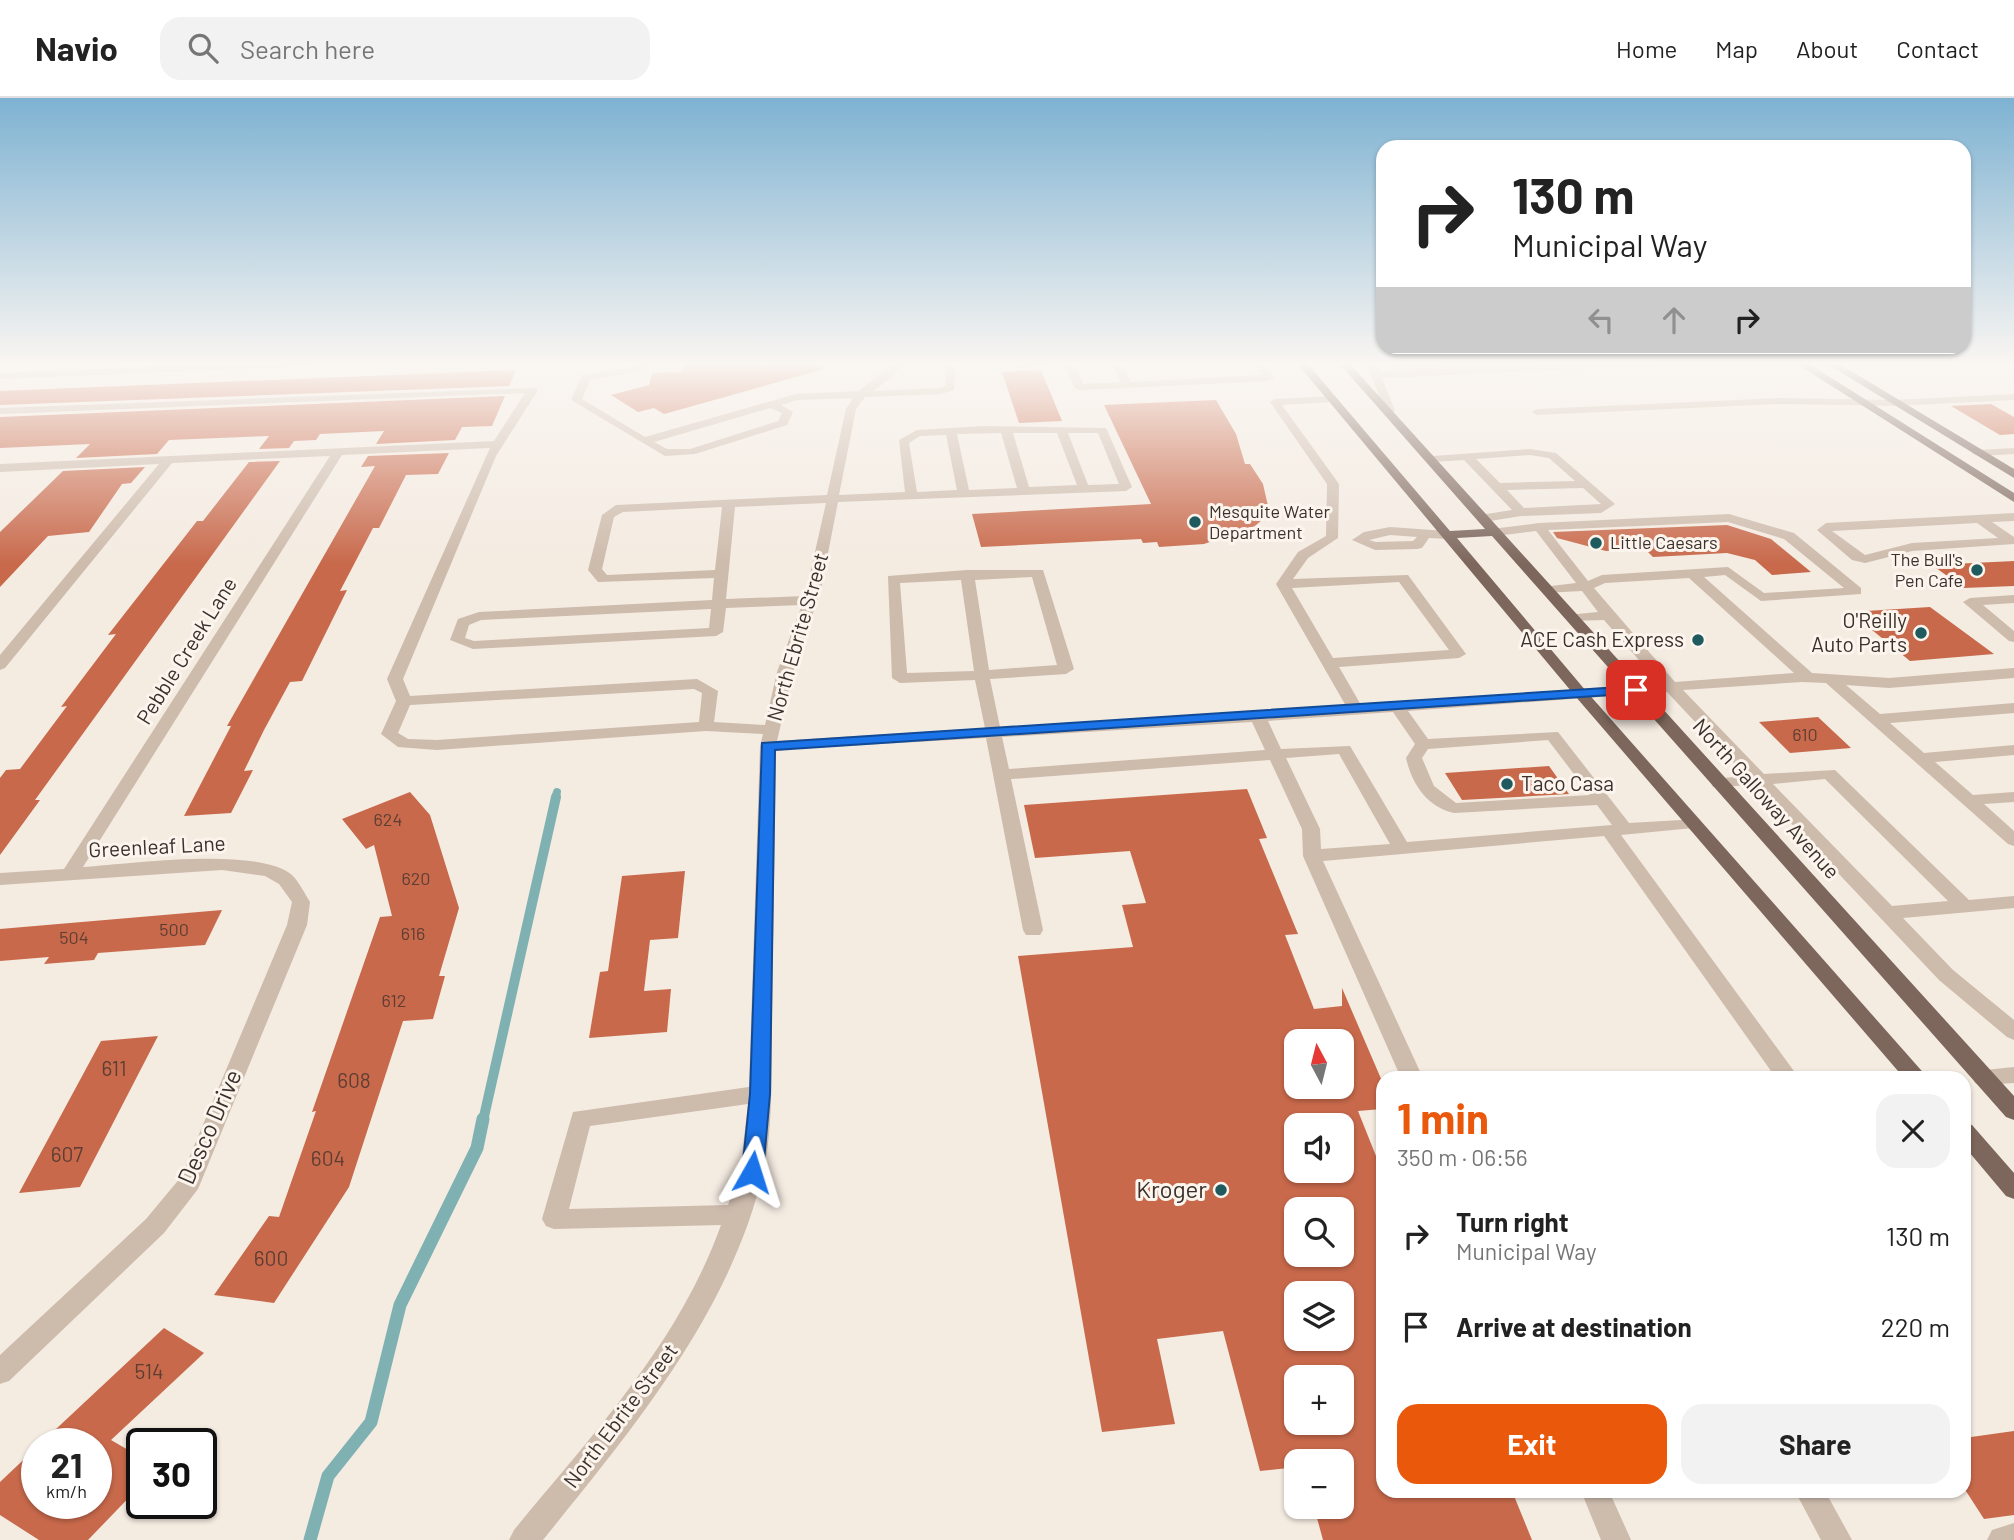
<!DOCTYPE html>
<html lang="en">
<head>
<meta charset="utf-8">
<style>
  :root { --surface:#fff; --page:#f2f2f2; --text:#222; --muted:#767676; --line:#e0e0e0; --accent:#ea580c }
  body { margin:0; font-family:Barlow,sans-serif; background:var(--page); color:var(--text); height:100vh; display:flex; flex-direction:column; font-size:26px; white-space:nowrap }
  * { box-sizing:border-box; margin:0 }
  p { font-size:23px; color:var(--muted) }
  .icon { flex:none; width:38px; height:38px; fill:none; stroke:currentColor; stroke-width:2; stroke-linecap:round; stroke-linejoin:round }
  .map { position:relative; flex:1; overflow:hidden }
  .sheet { position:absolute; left:1376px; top:973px; width:595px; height:427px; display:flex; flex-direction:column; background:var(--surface); border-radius:21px; box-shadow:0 2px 5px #0004 }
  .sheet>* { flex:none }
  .banner { position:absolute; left:1376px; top:42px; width:595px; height:214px; border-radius:21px; box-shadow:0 2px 5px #0004; background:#fff; color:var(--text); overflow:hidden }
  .needle { width:46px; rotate:353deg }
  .tools { position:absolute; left:1284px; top:931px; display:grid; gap:14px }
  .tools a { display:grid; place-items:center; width:70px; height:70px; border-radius:14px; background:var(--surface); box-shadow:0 2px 5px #0004; font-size:35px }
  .speed { position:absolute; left:21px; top:1330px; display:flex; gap:14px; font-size:35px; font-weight:700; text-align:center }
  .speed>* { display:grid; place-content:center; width:91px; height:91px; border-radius:50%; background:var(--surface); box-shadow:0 2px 5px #0004; line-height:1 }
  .speed small { font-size:18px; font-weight:400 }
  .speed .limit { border:4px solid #111; border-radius:10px; background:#fff; color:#111 }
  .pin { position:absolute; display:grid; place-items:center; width:60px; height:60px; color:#fff; margin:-30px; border-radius:14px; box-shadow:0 4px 10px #0006 }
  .me { position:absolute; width:77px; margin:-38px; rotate:6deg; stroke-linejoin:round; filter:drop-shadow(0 0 5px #0008) }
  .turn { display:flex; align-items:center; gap:24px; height:147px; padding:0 21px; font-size:32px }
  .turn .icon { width:91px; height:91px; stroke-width:2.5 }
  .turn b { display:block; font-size:49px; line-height:60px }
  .lanes { display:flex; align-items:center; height:66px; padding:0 21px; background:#0003; justify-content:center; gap:35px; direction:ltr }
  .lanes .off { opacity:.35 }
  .round { display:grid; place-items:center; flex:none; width:74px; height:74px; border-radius:21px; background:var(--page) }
  .head { display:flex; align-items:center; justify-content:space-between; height:119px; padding:0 21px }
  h1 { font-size:42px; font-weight:700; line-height:52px; color:var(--accent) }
  .button { display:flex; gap:14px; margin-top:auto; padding:14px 21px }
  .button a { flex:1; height:80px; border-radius:21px; background:var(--accent); color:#fff; font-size:28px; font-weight:700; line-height:80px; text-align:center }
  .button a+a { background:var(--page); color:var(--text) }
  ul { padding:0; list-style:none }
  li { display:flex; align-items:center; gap:21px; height:91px; padding:0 21px }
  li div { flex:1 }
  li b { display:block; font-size:26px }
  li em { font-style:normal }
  header { display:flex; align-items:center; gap:42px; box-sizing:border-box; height:98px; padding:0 35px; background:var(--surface); border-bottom:2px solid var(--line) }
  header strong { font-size:33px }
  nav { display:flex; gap:38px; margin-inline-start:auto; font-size:24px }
  .search { width:490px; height:63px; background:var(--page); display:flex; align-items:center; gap:18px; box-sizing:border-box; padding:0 24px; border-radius:21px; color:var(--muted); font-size:26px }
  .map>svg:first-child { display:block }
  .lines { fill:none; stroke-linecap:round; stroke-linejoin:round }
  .stream-far2 { stroke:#7fb0b2; stroke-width:8 }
  .stream-far1 { stroke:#7fb0b2; stroke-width:10 }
  .stream { stroke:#7fb0b2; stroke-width:13 }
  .building { fill:#c8694b; fill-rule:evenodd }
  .minor { fill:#cdbbac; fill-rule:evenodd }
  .major { fill:#7d675c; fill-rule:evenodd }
  .route { fill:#1a73e8; stroke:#114b97; stroke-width:2 }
  .poi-dot { fill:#1f5a5e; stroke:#fbf5ee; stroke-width:2.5 }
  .labels { text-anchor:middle; stroke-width:6; stroke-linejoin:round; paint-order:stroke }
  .far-poi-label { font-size:18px; fill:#3b302b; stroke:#fbf5ee; text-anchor:start }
  .number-label { font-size:18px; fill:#5e3e33 }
  .poi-label { font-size:21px; fill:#3b302b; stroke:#fbf5ee; text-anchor:end }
  .street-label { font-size:21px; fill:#3b302b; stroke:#fbf5ee }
  .near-number-label { font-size:21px; fill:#5e3e33 }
  .near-street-label { font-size:24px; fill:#3b302b; stroke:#fbf5ee }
  .near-poi-label { font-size:24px; fill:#3b302b; stroke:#fbf5ee; text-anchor:end }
</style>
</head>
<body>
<header>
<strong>Navio</strong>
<div class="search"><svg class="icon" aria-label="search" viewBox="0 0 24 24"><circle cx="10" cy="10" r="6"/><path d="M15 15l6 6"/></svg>Search here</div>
<nav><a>Home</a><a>Map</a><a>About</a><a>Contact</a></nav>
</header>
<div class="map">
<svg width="2014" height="1442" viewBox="0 0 2014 1442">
  <rect width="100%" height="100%" fill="#f4ebe1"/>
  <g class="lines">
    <path class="stream-far2" d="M555,701L557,694"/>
    <path class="stream-far1" d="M483,1023L556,699"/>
    <path class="stream" d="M310,1442L328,1378L371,1324L400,1207L477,1050L483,1021"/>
  </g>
  <path class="building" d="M685,264H823L824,271L664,316L654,310L638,314L611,297L649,287L652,275L683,274Z
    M516,272L509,288L0,307V293Z
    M1041,272L1062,323L1019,325L1002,274Z
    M505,298L492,328L462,329L455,342L376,346L384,333L320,336L316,342L294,343L289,350L259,351L269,338L169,342L157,356L76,360L90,346L0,350V319Z
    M1216,302L1236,336L1245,366H1250L1263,386L1268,408L1263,421L1255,428L1204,446L1159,449L1157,444L1143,445L1141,441L981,449L972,416L1151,406L1104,307Z
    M1991,306L2014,319V336L2000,337L1951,308Z
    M449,355L438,376L406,377L379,430H373L340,493L347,492L302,583L290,584L264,632L244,673L253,672L231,715L184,718L231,628H227L375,368L361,369L368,358Z
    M280,363L35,702H40L0,757V680L6,672L20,671L67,608L61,609L116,536L108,537L197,423H203L249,364Z
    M145,369L131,385L122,386L89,434L48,438L0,489V434L63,373Z
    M1727,427L1771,441L1811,474L1772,477L1755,462L1727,455L1653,459L1645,451L1606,453L1557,440L1553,434Z
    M2014,463V488L1964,490L1932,467Z
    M1930,509L1994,556L1910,563L1850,514Z
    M1818,619L1851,650L1790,655L1759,624Z
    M1549,668L1569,696L1462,702L1445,675Z
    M1247,691L1267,740L1259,741L1298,836L1285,837L1314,911L1342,908V890L1382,983V1011L1358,1013L1382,1073V1393H1512L1532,1442H1323L1314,1409H1342V1363H1297V1369L1260,1373L1223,1233L1157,1241L1175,1326L1102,1334L1018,858L1133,849L1122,807L1146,805L1130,753L1035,760L1024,707ZM1297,943H1342V989H1297ZM1297,1027H1342V1073H1297ZM1297,1111H1342V1157H1297ZM1297,1195H1342V1241H1297ZM1297,1279H1342V1325H1297Z
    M410,694L430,717L459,810L439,878H445L433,921L403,923L349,1089L274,1205L214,1197L269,1118L279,1119L316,1013L312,1014L380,819L392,818L374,747L366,751L342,721Z
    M685,773L678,840L650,842L644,893L671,891L667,934L589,940L600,874L608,873L622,778Z
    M222,812L205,847L98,855L94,862L44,866L49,859L0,863V831Z
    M158,938L80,1089L19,1095L101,943Z
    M164,1230L204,1255L111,1342L142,1360V1386L88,1442H39L0,1417V1384L37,1349V1405H96V1346H40Z
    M2014,1333V1417L1984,1421L1964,1390V1340Z"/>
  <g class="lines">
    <path class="minor" d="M267,264H343L338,267L0,281V275Z
      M639,264H650L639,274L590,282L582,301L645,339L796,296L859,293L895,264H905L893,278L873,293L940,290L945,288L946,264H956L954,292L941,296L865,299L856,311L839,397L905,394L899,342L917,332L983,328L1106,330L1132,389L1126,393L838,404L821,491L793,574L777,643L985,630L975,582L900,585L892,580L888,478L967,472H1043L1074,571L1066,576L990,581L1000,629L1346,608L1276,486L1298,454L1326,438L1327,386L1270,304L1275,301L1332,298L1337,301L1332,304L1282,307L1339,386L1338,440L1308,460L1293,481L1408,477L1466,556L1459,560L1339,569L1361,607L1659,585L1604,522L1567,523V517L1598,514L1582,493L1543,495V489L1576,485L1536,433L1496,438L1491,437V431L1539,425L1729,416L1794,435L1861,490V496L1761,503L1725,477L1704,479L1812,575L1889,580L2014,570V580L1889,590L1846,587L1880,616L2014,605V615L1890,625L1924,655L2014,647V657L1935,664L1973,697L2014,694V704L1984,706L2014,733V748L2008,746L1826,585L1802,584L1683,592L1764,676L1835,672L1969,802L2014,798V810L1903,820L1953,872L2014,922V942L2007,939L1939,882L1755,687L1713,689L1711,685L1713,681L1746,678L1667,594L1408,613L1428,641L1558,634L1629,725L1699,721L1702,725L1699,729L1693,730L1621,737L1799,980H1776L1604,738L1323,763L1423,980H1401L1303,758L1302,731L1270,662L1011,681L1043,832L1040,837H1026L1023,832L986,640L776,652C775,741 773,829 772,917C771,964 774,1030 763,1075C729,1217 633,1330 543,1442H509L514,1432C592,1337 679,1245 721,1127L554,1131L546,1128L542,1121L573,1014L749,989L760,648L763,636L706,633L437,652L398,649L381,636L396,603L387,581L490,350L342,357L83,769C130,766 257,748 292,777C299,784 305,796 310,804L307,827L198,1091L164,1135L9,1283L0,1286V1257L146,1121L181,1079L287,827L292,804L279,786L265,778L222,772L0,787V775L64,771L330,358L172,365L5,570L0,572V557L159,366L0,374V366L494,343L525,295L0,316V310L537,290L538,292L496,358L403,581L410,598L697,581L718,593L714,624L765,627L777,574L802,507L726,510L723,534L716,538L473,551L450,542L458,521L479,514L712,502L714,480L598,484L588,472L602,417L616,407L827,397L846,311L853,300L797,302L781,307L793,314L787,327L695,356L665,358L571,302L582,277L632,269ZM770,310L782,315L778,323L690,351H667L654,344ZM1001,335L1017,390L969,392L957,336ZM1013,335H1057L1077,387L1029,389ZM1068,335H1098L1119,386L1088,387ZM946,337L957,392L917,394L909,345L920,338ZM826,405L805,498L726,501L735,409ZM722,409L715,472L607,477L602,471L614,419L623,414ZM1728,424L1784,441L1844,490L1764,495L1728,469L1602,477L1588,483L1548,432ZM1032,479L1057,567L989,572L975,482ZM1689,480L1794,575L1675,584L1594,490L1605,485ZM961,482L974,573L907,575L900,485ZM1399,484L1449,552L1333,560L1292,490ZM711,511L709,530L474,543L465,540L469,527L481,522ZM694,591L702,595L699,624L437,642L408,641L398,635L410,607ZM1393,614L1415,646L1406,660C1412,686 1427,709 1454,715L1597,707L1612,727L1407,744L1350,648L1281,651L1268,623ZM1252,624L1265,652L1009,671L1002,639ZM1548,642L1590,697L1456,705L1434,688L1422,660L1428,651ZM1339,656L1390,746L1321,751L1320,731L1286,660ZM1825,681L1948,803L1892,808L1773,686ZM748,1006L740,1074L728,1107L569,1111L590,1028Z
      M1011,264H1073L1083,286L1121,284L1110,264H1120L1131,284L1262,277L1252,264H1262L1274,280L1269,283L1079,292L1074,289L1064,267L1017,270Z
      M1366,264H1376L1380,274L1415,271L1408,264H1419L1426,270L1674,264L1669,267L1382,280L1395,313L1390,316L1385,313Z
      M2014,296V302L1893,308L1782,306L1537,317L1532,314L1537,311L1782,300L1893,302Z
      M2014,350V356L1978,358L1972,355L1978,352Z
      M1530,351L1556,355L1615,406L1601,415L1521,418L1484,424L1478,420L1480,417L1512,412L1464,362L1433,364L1427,361L1433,358ZM1530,357L1549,360L1575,383L1500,385L1476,361ZM1583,390L1601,406L1524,410L1507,392Z
      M2014,415V423L1992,424L2014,439V446L1912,453L1865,465L1852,462L1817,432L1826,425ZM1977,425L1998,440L1912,445L1865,457L1832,433Z
      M1390,429L1447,433L1453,437L1447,441L1429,440L1422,450L1417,451L1375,452L1352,442L1364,434ZM1390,437L1417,439L1413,443L1376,444L1369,442Z
      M2014,497V505L1983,507L2014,533V544L2009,543L1963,504L1970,500Z
      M2014,969V985L1983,987L1975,985L1972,979L1975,973Z
      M1581,1393H1609L1631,1442H1601Z
      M1795,1393H1825L1852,1442H1821Z
      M2014,1425V1442H1987L1992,1432Z"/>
    <path class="major" d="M1296,264H1306L1450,433L1485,431L1338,264H1348L2014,998V1022L2006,1019L1492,438L1457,440L1586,593L1928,980H1904L1576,599Z
      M1794,264H1806L2014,395V404Z
      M1824,264H1836L2014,371V380Z
      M1964,1024L1972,1027L2014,1075V1101L2006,1098L1964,1048Z"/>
  </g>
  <linearGradient id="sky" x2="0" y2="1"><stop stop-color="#7eb2d2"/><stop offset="0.57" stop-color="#faf6f2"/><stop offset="1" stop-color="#faf6f2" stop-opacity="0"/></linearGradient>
  <rect width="2014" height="466" fill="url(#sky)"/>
  <path class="route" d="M1636,588L1641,589V595L775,652L770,996L763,1074L760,1080L752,1082L745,1080L742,1074L750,996L762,645Z"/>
  <g class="poi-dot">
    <circle cx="1195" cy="424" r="7"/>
    <circle cx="1596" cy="445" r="7"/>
    <circle cx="1977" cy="472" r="7"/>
    <circle cx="1921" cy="535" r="7"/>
    <circle cx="1698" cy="542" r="7"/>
    <circle cx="1507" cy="686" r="7"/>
    <circle cx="1221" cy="1092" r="7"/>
  </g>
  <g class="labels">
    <g class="far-poi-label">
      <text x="1209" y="420">Mesquite Water<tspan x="1209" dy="21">Department</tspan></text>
      <text x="1610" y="451">Little Caesars</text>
      <text x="1963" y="468" text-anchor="end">The Bull's<tspan x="1963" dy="21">Pen Cafe</tspan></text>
    </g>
    <g class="number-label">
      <text x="1805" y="643">610</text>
      <text x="388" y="728">624</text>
      <text x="416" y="787">620</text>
      <text x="174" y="838">500</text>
      <text x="413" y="842">616</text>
      <text x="74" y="846">504</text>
      <text x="394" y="909">612</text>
    </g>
    <g class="poi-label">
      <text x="1907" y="530">O'Reilly<tspan x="1907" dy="24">Auto Parts</tspan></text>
      <text x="1684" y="549">ACE Cash Express</text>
      <text x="1521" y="693" text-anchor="start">Taco Casa</text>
    </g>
    <g class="street-label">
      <text transform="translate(798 539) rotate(-74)" y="7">North Ebrite Street</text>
      <text transform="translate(187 553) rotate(-58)" y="7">Pebble Creek Lane</text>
      <text transform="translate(1766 701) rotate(48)" y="7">North Galloway Avenue</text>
      <text transform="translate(157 749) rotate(-3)" y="7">Greenleaf Lane</text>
      <text transform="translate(621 1318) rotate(-53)" y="7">North Ebrite Street</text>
    </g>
    <g class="near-number-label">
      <text x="114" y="978">611</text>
      <text x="354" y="990">608</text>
      <text x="67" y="1064">607</text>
      <text x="328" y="1068">604</text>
      <text x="271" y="1168">600</text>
      <text x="149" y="1281">514</text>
    </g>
    <g class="near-street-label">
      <text transform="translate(210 1029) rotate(-66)" y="8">Desco Drive</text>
    </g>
    <g class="near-poi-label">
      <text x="1207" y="1100">Kroger</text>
    </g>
  </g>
</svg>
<div class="tools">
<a><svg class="needle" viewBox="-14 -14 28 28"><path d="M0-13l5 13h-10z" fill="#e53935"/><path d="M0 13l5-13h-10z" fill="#767676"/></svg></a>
<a><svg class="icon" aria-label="sound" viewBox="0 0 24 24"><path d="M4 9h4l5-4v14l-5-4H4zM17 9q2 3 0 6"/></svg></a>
<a><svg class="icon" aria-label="search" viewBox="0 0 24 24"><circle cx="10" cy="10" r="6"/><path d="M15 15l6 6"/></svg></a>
<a><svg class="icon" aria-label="layers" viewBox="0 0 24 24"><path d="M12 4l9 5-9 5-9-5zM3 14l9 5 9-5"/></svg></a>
<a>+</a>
<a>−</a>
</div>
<div class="speed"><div>21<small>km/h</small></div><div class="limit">30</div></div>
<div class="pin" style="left:1636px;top:592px;background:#d93025"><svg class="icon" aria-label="arrive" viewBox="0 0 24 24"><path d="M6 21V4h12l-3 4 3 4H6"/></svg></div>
<svg class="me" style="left:752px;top:1074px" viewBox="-20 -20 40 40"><path d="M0-17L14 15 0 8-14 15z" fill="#1a73e8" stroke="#fff" stroke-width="4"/></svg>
<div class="banner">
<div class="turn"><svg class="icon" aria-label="right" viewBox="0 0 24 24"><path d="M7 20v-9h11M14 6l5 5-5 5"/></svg><div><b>130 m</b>Municipal Way</div></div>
<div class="lanes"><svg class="icon off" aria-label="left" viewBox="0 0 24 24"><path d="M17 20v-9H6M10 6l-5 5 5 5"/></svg><svg class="icon off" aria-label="ahead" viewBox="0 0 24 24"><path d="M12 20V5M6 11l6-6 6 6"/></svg><svg class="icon" aria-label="right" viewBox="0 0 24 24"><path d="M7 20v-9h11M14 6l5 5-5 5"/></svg></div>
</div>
<section class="sheet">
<div class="head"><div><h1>1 min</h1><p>350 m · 06:56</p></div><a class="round"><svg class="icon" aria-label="close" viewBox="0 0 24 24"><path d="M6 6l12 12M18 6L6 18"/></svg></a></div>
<ul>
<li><svg class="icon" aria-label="right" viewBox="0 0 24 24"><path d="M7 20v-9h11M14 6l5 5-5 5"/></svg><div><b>Turn right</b><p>Municipal Way</p></div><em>130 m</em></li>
<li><svg class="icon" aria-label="arrive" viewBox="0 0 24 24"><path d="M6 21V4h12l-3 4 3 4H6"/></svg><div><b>Arrive at destination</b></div><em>220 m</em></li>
</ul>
<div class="button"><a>Exit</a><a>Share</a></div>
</section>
</div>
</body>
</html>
